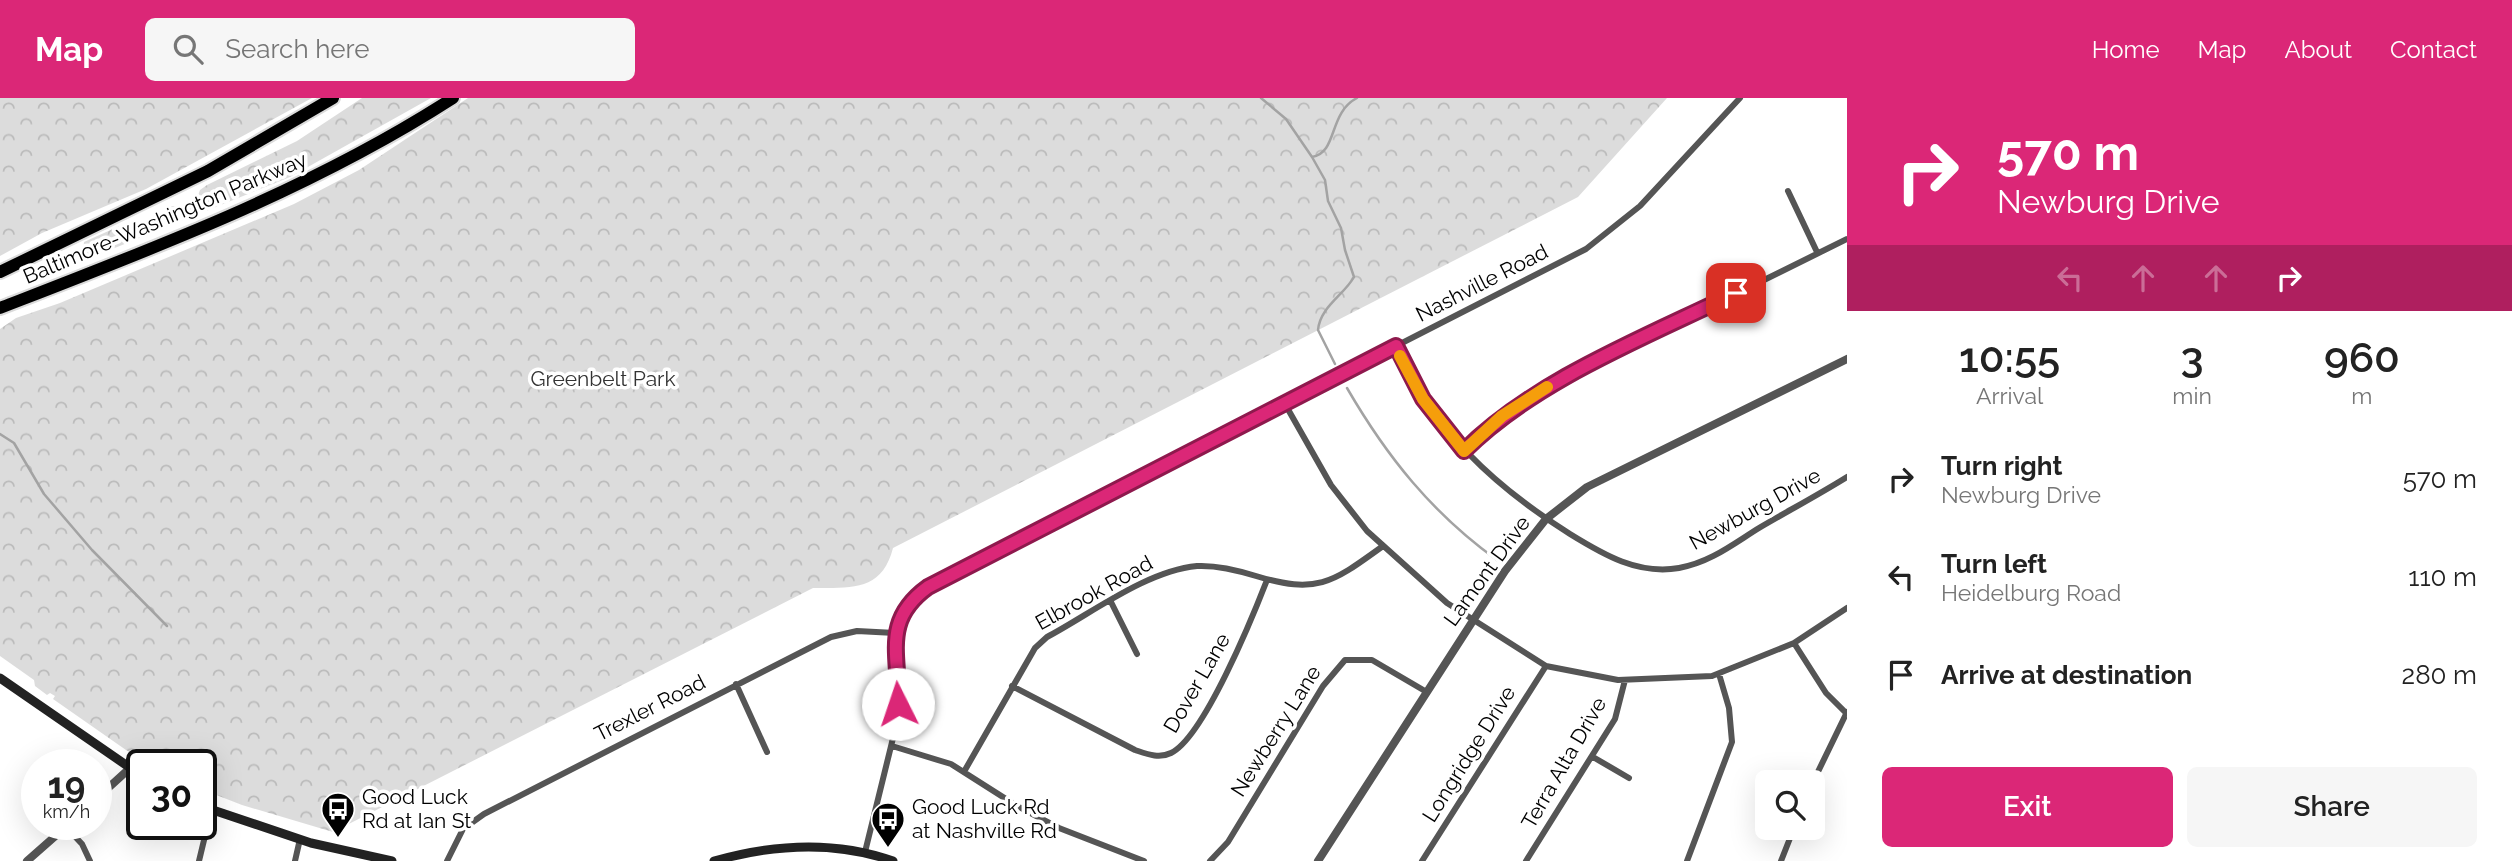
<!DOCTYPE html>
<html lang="en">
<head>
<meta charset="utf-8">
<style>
  :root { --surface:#fff; --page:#f6f6f6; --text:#222; --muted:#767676; --accent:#db2777 }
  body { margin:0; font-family:Raleway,sans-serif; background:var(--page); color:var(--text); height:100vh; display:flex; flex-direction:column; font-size:26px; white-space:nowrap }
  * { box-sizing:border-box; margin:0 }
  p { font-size:23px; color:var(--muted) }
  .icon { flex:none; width:38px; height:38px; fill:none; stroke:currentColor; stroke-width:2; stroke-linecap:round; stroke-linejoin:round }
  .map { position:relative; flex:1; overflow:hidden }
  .panel { display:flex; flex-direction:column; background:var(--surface); width:665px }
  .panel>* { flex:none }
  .hud { background:#db2777; color:#fff; overflow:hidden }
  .fabs { position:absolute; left:1755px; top:672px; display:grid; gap:14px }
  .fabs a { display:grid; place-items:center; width:70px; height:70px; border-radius:10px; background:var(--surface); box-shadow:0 7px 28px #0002; font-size:35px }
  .speed { position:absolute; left:21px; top:651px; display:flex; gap:14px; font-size:35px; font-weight:700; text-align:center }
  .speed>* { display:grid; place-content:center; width:91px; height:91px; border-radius:50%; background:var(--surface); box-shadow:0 7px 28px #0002; line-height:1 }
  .speed small { font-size:18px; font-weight:400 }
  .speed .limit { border:4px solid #111; border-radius:10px; background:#fff; color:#111 }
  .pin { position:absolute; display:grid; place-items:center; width:60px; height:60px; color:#fff; margin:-30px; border-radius:14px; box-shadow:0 4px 10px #0006 }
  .me { position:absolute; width:77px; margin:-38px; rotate:356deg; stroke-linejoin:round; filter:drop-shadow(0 0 5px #0008) }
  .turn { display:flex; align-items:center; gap:24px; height:147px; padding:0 35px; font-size:32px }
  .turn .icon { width:91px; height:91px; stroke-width:2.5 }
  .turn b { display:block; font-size:49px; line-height:60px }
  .lanes { display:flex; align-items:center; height:66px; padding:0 35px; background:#0003; justify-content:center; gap:35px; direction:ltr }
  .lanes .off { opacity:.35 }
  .eta { display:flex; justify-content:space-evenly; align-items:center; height:119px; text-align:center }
  .eta b { font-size:42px; font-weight:600; line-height:49px }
  .primary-button { display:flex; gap:14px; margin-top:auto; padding:14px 35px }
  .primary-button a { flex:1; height:80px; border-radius:10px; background:var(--accent); color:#fff; font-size:28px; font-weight:600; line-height:80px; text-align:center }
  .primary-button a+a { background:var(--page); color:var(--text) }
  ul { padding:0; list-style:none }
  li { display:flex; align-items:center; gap:21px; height:98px; padding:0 35px }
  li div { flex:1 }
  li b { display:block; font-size:26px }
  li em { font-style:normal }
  header { display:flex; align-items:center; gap:42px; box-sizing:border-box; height:98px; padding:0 35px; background:var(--accent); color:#fff }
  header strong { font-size:33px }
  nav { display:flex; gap:38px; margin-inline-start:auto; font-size:24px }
  .search { width:490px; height:63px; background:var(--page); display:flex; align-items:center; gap:18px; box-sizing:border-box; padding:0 24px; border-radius:10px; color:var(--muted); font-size:26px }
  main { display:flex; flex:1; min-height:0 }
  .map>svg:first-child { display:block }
  .forest { fill:url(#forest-crowns) }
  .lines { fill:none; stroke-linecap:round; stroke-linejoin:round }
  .stream { stroke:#a3a3a3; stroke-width:2.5 }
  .motorway-casing { stroke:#dbdbdb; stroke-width:16 }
  .minor { stroke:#555; stroke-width:6 }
  .tertiary { stroke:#555; stroke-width:8 }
  .secondary { stroke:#222; stroke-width:9 }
  .motorway { stroke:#000; stroke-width:12 }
  .route-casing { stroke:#8e194d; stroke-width:18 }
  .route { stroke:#db2777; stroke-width:12 }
  .slow { stroke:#f59e0b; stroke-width:12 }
  .labels { text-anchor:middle; stroke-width:7; stroke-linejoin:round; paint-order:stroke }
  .street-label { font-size:21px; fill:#000; stroke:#fff }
  .park-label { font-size:21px; fill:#333; stroke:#fff }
  .poi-label { font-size:21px; fill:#000; stroke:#fff; text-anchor:start }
</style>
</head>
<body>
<header>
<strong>Map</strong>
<div class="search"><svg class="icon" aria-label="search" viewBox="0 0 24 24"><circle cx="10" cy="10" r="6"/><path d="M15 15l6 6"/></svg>Search here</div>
<nav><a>Home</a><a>Map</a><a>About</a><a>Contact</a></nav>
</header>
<main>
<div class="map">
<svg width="1847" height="763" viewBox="0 0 1847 763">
  <defs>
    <pattern id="forest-crowns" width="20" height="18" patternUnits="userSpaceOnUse" patternTransform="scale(1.75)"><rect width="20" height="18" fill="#dcdcdc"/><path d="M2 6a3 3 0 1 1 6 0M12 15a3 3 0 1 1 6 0" fill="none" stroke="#bbb"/></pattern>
  </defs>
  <rect width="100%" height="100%" fill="#fff"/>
  <path class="forest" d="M0,0H312L146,91L42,135L0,158Z
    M362,0H431L290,79L95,158L90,159L83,153L84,144L124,126L140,128L172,108L187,109L195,105L200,92L207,87L297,43Z
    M468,0H1667L1578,99L893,450C882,493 852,490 813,490L333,734L242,707L201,691V667H153L126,652L53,601L55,598L50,595L47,597L35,588L34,582L0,558V231L16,220L60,205L294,106L359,72Z"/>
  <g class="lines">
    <path class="stream" d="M1261,0L1286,21L1312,59C1338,55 1328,15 1357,0
      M1312,59L1325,82L1328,103L1341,130L1345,152L1354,179C1344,197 1320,209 1318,232L1335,266
      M1347,290C1387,359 1432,415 1497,462
      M0,336L14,345L44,396L92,452L167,528"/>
    <defs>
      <path id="motorway" d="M0,174L208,73L333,0
        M0,210C155,150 312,91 453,0"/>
    </defs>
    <use href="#motorway" class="motorway-casing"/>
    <path class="minor" d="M1788,93L1817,154
      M1396,248C1433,332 1494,388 1570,436C1604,457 1638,477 1679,470C1711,464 1733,446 1759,430C1788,413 1818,397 1847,379
      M1285,306L1331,387L1367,433L1447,505L1546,568L1618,582L1712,578L1794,545L1847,510
      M1464,353L1502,318L1545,290L1847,141
      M1111,504L1137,556
      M1794,545L1826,595L1846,615
      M736,586L767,654
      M1012,588L1135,652C1147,656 1159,661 1171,655C1204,639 1253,518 1267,482
      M892,648L951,666L1017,708L1059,730L1144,763
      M1593,659L1629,680
      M965,672L1035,550L1047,539C1092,515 1146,473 1197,468C1217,467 1237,472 1256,478C1318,497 1333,484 1383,448
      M1813,684L1847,614
      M66,729L82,746L90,763
      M865,754L896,628L899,596L895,535L918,496L977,462L1586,151L1640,108L1740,0
      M199,763L211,713
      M295,763L300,741
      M447,763L463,731L484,716L831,539L857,533L895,535
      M1210,763L1228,744L1323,588L1345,562H1372L1425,593
      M1422,763L1546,568
      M1526,763L1615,621L1625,582
      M1687,763L1732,644L1729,610L1719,576
      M1781,763L1794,730"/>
    <path class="tertiary" d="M96,701L129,671
      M27,763L69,726
      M1318,763L1505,473L1546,421L1587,389L1847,261"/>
    <path class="secondary" d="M0,580L142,678
      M201,708L311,745L392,763
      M714,763C774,746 834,742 893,763"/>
    <use href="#motorway" class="motorway"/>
  </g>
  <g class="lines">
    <defs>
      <path id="route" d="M898,606C900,558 881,523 928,489L1396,248L1423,301L1464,353C1535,282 1646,239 1736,195"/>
    </defs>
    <use href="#route" class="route-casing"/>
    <use href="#route" class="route"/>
    <path class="slow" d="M1400,258L1423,301L1464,353L1502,318L1547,289"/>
  </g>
  <defs>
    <symbol id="bus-pin" viewBox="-11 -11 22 30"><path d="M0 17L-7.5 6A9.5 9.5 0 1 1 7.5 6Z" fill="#000" stroke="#fff"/><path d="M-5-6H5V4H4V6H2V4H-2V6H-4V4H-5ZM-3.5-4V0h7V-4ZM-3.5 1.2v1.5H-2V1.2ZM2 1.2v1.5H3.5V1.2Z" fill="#fff"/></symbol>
  </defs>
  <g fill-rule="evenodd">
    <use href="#bus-pin" x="319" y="692" width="38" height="52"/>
    <use href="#bus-pin" x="869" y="702" width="38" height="52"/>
  </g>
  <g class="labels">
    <g class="street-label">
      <text transform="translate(165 120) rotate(-23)" y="7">Baltimore-Washington Parkway</text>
      <text transform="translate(1482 185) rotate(-27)" y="7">Nashville Road</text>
      <text transform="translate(1755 411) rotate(-29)" y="7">Newburg Drive</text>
      <text transform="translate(1487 473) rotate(-54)" y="7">Lamont Drive</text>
      <text transform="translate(1094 495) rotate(-29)" y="7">Elbrook Road</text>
      <text transform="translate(1197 585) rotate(-60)" y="7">Dover Lane</text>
      <text transform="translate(650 610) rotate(-27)" y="7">Trexler Road</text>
      <text transform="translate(1276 633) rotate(-58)" y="7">Newberry Lane</text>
      <text transform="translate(1469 656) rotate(-58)" y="7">Longridge Drive</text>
      <text transform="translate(1564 665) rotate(-60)" y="7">Terra Alta Drive</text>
    </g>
    <g class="park-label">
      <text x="603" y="288">Greenbelt Park</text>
    </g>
    <g class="poi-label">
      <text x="362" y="706">Good Luck<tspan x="362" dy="24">Rd at Ian St</tspan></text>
      <text x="912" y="716">Good Luck Rd<tspan x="912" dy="24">at Nashville Rd</tspan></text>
    </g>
  </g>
</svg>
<div class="fabs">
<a><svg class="icon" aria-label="search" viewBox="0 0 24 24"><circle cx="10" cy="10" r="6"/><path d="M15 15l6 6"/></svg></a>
</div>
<div class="speed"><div>19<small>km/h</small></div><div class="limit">30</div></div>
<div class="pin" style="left:1736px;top:195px;background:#d93025"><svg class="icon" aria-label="arrive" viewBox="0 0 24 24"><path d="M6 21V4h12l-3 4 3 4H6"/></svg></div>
<svg class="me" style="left:898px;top:606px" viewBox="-20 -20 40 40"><circle r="19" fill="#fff"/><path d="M0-13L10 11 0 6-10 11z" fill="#db2777"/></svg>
</div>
<section class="panel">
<div class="hud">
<div class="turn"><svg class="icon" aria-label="right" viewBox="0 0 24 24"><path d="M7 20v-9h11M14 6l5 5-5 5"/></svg><div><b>570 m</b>Newburg Drive</div></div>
<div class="lanes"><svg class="icon off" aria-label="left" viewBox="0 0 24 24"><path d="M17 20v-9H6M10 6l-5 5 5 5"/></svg><svg class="icon off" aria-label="ahead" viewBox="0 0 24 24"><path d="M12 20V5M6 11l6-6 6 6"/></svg><svg class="icon off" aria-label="ahead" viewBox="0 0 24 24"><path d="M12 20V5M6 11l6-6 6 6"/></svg><svg class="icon" aria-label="right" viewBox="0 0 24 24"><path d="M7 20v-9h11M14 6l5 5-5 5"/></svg></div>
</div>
<div class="eta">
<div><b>10:55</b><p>Arrival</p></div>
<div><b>3</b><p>min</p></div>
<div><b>960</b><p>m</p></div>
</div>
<ul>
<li><svg class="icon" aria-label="right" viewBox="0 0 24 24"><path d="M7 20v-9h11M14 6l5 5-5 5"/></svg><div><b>Turn right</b><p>Newburg Drive</p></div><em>570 m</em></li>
<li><svg class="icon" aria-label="left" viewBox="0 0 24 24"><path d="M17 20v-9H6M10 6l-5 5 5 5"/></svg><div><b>Turn left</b><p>Heidelburg Road</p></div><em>110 m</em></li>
<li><svg class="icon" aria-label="arrive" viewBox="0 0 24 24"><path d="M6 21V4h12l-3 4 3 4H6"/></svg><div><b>Arrive at destination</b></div><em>280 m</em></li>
</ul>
<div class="primary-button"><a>Exit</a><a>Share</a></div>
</section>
</main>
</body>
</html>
